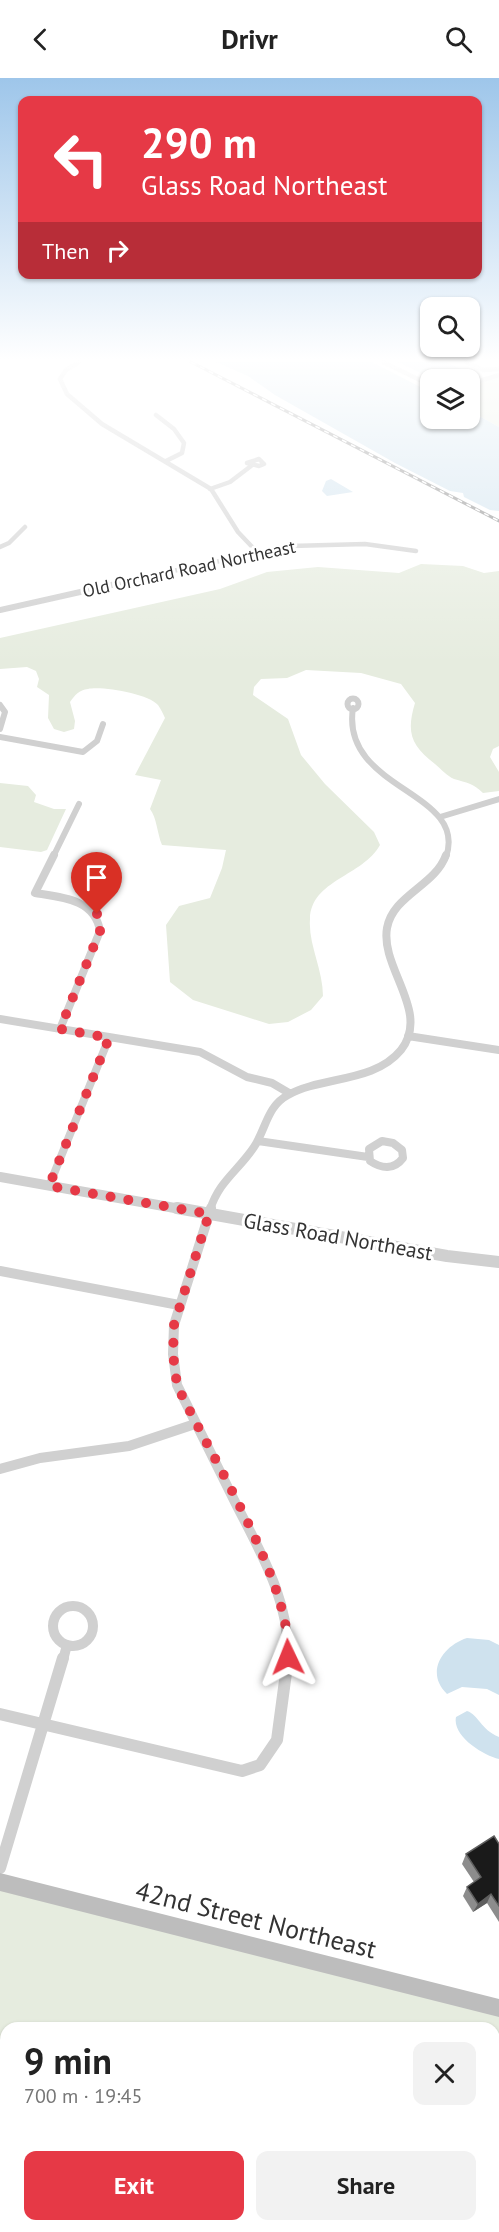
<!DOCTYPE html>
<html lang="en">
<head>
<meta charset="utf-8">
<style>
  :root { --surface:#fff; --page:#f2f2f2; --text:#222; --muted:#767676; --accent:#e63946 }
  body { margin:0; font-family:"PT Sans",sans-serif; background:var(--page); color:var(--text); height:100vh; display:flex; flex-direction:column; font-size:22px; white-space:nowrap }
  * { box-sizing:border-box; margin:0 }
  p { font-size:20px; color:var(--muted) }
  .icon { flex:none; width:33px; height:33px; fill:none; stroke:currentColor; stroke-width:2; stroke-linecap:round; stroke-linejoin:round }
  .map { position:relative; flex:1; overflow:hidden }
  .drawer { position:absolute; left:0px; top:1944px; width:500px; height:210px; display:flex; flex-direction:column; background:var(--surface); border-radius:18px 18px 0 0; box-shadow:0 2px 4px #0004 }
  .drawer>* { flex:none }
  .top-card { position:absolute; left:18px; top:18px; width:464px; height:183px; border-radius:12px; box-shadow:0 2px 4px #0004; background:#e63946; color:#fff; overflow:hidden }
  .controls { position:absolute; left:420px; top:219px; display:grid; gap:12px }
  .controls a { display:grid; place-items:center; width:60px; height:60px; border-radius:12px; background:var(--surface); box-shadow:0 2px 4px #0004; font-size:30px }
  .pin { position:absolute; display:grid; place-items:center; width:51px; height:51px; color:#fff; margin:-62px -26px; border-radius:50% 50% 50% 0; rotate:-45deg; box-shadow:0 0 6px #0007 }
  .pin .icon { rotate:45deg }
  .me { position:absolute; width:66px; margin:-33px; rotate:358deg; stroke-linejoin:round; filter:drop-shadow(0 0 4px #0008) }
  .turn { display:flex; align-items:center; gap:21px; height:126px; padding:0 24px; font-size:27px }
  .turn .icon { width:78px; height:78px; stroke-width:2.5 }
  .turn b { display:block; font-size:42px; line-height:51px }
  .then { display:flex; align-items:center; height:57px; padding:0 24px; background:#0003; gap:12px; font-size:22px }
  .round { display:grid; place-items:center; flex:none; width:63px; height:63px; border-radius:12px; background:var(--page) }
  .headline { display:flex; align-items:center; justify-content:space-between; height:102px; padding:0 24px }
  h1 { font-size:36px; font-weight:700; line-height:45px }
  .primary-button { display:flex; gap:12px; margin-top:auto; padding:12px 24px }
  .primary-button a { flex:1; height:69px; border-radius:12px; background:var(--accent); color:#fff; font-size:24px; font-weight:700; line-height:69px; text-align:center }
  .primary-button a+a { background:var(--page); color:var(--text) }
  header { display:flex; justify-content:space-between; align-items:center; height:78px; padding:0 24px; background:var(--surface); font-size:27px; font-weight:700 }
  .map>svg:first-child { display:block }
  .green { fill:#e6ecdf; fill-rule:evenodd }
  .water { fill:#cfe2ee }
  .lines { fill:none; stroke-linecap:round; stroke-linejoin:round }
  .minor-far4 { stroke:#d0d0d0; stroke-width:4.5 }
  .minor-far3 { stroke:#d0d0d0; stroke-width:6 }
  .minor-far2 { stroke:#d0d0d0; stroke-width:8 }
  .minor-far1 { stroke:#d0d0d0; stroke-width:10 }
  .minor { stroke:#d0d0d0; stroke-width:12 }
  .tertiary-far1 { stroke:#d0d0d0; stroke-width:10 }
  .tertiary { stroke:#d0d0d0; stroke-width:12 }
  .secondary { fill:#bdbdbd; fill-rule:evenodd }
  .rail-casing { stroke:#888; stroke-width:3 }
  .rail { stroke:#fff; stroke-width:1.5; stroke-dasharray:5; stroke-linecap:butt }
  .wall { fill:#8c8c8c }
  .shaded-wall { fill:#5f5f5f }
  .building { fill:#1a1a1a; stroke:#5f5f5f; stroke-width:1.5 }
  .route { stroke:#e63946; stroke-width:10; stroke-dasharray:0 18 }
  .labels { text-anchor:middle; stroke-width:6; stroke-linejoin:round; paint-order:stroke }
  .far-street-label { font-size:18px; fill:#333; stroke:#fff }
  .street-label { font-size:21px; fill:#333; stroke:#fff }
  .near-street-label { font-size:26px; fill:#333; stroke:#fff }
</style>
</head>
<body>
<header><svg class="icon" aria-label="back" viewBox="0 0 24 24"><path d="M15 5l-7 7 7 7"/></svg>Drivr<svg class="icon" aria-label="search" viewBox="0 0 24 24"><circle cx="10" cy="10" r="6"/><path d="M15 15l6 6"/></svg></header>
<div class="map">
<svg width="499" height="2154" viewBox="0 0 499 2154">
  <rect width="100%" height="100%" fill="#fff"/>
  <path class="green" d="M499,295V349L470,333V307Z
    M421,486L463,488L484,495L499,493V668L493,671L490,679L499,694V713L483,715C473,705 467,705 454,701C447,698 441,691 435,686C411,667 406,655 415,625L401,606L361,595L306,592L287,600L261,601L254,609L253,617L288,641L301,677L325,706L374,754L380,767C363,798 311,802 310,841C308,866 323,891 323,918L311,932L288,944L269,946L193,922L170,904L166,847L179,828L210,820L222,790L226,772L162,767C157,755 157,740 150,731L161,702L135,697L165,640C163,636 161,631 158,627C148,616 103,608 88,611C79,612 75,617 70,624L75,643L74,651L64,654L54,651L48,640L49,617L37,609L39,601L36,593L27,589L0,591V560L220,511L267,494L318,489L399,495Z
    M0,705L28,708L36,717L34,724L54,731H66L47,772L41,774L0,769Z
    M0,1804L499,1930V2154H0ZM6,1950H494V2148H6Z"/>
  <path class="water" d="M216,284H372L430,314V340H470V333L499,349V433L490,432L464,419L463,415L450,413L395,385L275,317L248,298Z
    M398,284H446L480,300L470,304V302L433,301Z
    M331,401L353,414L327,418L322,413L326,403Z
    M467,1560L489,1562L499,1567V1617L487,1611L462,1609L447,1616C425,1595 442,1568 467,1560Z
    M467,1633C479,1637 480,1651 499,1659V1681C483,1677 452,1658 456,1639Z"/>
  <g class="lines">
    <path class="minor-far4" d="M79,284L66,292L60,301L67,316L102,346L211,411L238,454L257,474
      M383,284L430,307
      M466,284L483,292L499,291
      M470,306L499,297
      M156,337L174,351L184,365L182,375L166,383
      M259,381L264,386L259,388L247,385Z
      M210,411L230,404L251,388
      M0,469L9,465L25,449
      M130,502L291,468L365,466L416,473"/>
    <path class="minor-far3" d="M0,532L138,501
      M347.5 626a5.5 5.5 0 1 1 11 0a5.5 5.5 0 1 1-11 0Z
      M0,627L5,634L0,651
      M353,630C340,712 469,713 446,779
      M0,659L83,674L97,663L103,646
      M440,739L499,721
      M53,779L79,726"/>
    <path class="minor-far2" d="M54,777L35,815C61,819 95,821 100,853L60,951
      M0,941L200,974L247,999L272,1005L289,1015
      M408,958L499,972
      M258,1063L368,1079
      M382,1063L393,1065L402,1072L403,1080C394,1092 382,1091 370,1083L369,1071Z
      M49,1108L109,960
      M210,1132C219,1103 238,1093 254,1069C266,1051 267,1028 288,1017C322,998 374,1005 401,972C431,934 380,890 387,850C393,817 435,808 446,777"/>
    <path class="minor-far1" d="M211,1130L174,1247L173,1276L177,1307C196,1345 215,1384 234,1422C259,1472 292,1525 287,1582
      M0,1193L179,1227
      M0,1391L40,1380L129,1368L195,1346
      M53 1548a20 20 0 1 1 40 0a20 20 0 1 1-40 0Z
      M63,1582L67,1567"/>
    <path class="minor" d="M0,1636L242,1693L260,1687L277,1662L288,1580
      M0,1790L63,1580"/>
    <path class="tertiary-far1" d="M0,1099L186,1132"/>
    <path class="tertiary" d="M177,1130L447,1178L499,1184"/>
    <path class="secondary" d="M0,1795L499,1921V1939L0,1813Z"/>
    <defs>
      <path id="rail" d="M191,284L499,443"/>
    </defs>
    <use href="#rail" class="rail-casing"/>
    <use href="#rail" class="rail"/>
  </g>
  <path class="wall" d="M499,1766V1844L487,1825L473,1834L463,1818L467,1809L474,1804L462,1786L466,1776Z"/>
  <path class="shaded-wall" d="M491,1816L487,1825L473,1834L478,1826Z"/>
  <path class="building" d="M494,1758L499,1766V1828L491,1816L478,1826L467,1809L481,1799L466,1776Z"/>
  <linearGradient id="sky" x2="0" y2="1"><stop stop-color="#9ec6ea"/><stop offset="0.48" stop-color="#fff"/><stop offset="1" stop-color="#fff" stop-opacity="0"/></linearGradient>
  <rect width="499" height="586" fill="url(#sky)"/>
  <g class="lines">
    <path class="route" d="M97,836L101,843L100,853L60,951L109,960L49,1108L209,1136L174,1247L173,1276L177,1307C210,1378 292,1504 288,1579"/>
  </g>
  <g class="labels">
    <g class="far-street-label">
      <text transform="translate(189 491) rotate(-12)" y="6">Old Orchard Road Northeast</text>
    </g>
    <g class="street-label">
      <text transform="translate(338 1159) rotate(10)" y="7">Glass Road Northeast</text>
    </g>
    <g class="near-street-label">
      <text transform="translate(256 1842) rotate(14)" y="9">42nd Street Northeast</text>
    </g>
  </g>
</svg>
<div class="controls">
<a><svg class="icon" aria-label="search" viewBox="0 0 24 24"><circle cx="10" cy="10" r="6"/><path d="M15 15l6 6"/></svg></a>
<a><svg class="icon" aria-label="layers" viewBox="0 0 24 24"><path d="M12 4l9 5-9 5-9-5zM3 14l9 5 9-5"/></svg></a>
</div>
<div class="pin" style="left:97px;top:836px;background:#d93025"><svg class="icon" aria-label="arrive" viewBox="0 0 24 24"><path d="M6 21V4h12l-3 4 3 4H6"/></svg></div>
<svg class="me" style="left:288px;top:1579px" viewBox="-20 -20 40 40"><path d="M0-17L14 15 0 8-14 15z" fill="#e63946" stroke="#fff" stroke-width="4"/></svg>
<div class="top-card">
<div class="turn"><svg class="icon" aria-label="left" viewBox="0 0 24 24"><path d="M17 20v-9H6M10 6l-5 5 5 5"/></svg><div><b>290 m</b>Glass Road Northeast</div></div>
<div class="then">Then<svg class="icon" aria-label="right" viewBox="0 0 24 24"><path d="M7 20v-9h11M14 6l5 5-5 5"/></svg></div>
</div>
<section class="drawer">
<div class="headline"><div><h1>9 min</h1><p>700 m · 19:45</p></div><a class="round"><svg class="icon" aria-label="close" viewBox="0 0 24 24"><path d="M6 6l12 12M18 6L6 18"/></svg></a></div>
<div class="primary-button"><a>Exit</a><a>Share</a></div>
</section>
</div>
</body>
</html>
